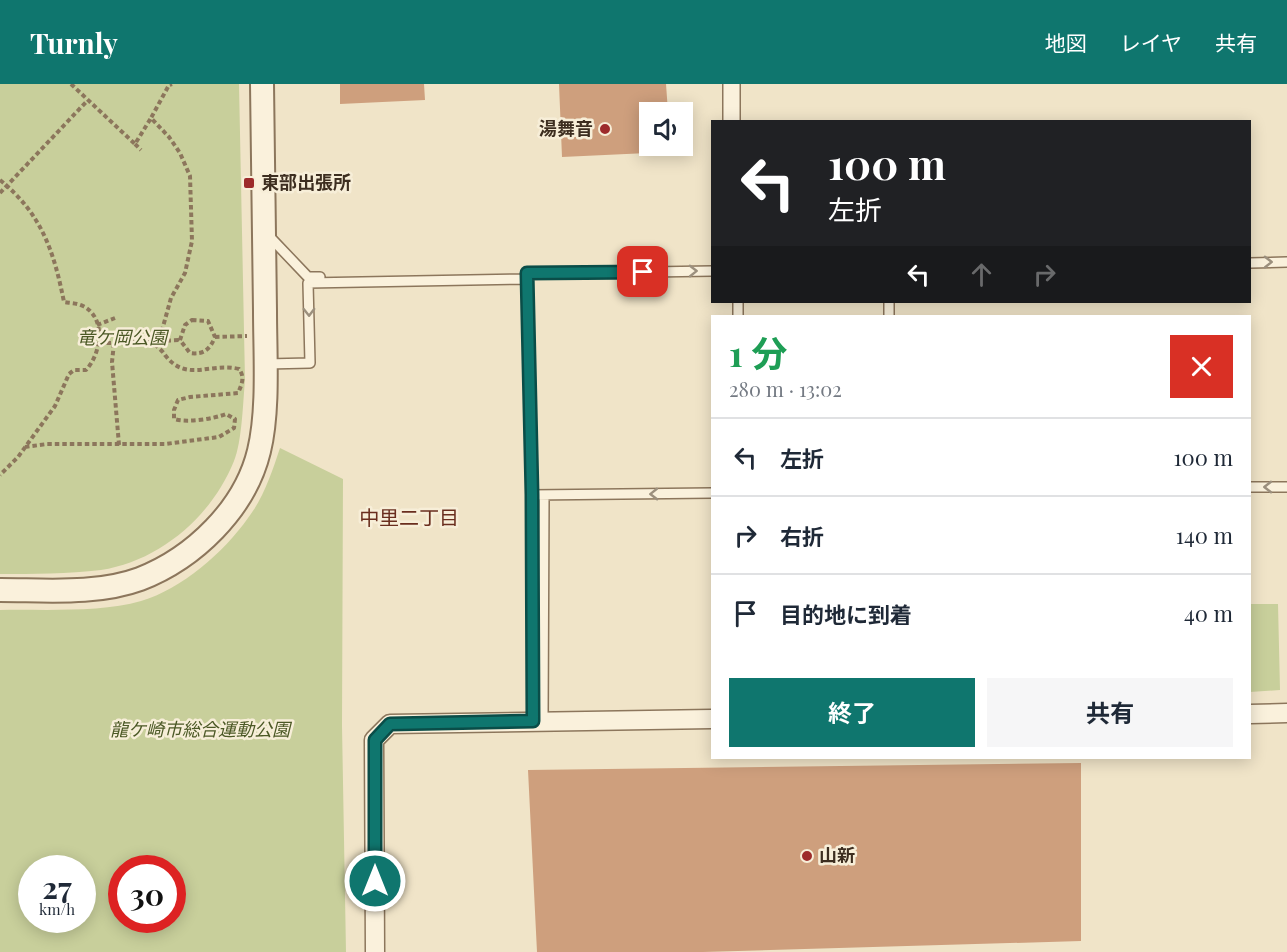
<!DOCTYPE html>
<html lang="ja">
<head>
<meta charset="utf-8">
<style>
  :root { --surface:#fff; --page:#f6f6f7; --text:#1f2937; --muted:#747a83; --line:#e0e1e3; --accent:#0f766e }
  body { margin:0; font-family:"Playfair Display","Noto Sans JP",serif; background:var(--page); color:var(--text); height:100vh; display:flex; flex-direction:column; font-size:22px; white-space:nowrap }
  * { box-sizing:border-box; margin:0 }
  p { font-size:20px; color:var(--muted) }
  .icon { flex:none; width:33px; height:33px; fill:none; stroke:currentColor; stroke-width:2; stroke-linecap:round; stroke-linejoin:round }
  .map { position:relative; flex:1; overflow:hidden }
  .side { position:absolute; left:711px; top:231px; width:540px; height:444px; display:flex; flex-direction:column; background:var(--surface); border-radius:0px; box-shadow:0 3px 15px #0003 }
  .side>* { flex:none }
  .banner { position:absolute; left:711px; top:36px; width:540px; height:183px; border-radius:0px; box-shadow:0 3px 15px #0003; background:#202124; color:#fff; overflow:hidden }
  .buttons { position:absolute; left:639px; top:18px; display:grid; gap:12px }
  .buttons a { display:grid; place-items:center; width:54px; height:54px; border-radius:0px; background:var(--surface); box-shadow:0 3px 15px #0003; font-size:30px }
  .speed { position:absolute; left:18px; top:771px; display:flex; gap:12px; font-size:30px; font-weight:700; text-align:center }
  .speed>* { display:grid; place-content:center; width:78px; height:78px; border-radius:50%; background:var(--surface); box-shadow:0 3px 15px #0003; line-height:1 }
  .speed small { font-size:15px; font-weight:400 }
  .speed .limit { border:9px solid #d22; background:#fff; color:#111 }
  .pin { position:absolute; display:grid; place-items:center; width:51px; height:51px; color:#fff; margin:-26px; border-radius:12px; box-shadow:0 3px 9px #0006 }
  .me { position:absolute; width:66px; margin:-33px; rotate:0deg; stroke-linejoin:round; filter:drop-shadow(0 0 4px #0008) }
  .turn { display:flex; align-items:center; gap:21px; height:126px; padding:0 18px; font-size:27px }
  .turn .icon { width:78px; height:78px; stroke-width:2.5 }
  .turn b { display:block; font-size:42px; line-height:51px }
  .lanes { display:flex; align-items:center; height:57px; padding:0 18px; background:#0003; justify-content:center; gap:30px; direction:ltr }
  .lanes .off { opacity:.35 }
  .round { display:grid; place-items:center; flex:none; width:63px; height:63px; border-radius:0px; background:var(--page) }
  .head { display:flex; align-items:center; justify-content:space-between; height:102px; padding:0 18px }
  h1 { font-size:36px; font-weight:700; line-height:45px; color:#1e9e55 }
  .primary-button { display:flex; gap:12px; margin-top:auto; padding:12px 18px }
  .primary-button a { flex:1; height:69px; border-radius:0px; background:var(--accent); color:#fff; font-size:24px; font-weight:700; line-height:69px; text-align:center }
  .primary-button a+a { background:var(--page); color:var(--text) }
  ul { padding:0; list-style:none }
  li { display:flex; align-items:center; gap:18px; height:78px; padding:0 18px; border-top:2px solid var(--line) }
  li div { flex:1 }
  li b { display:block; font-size:22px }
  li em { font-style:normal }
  header { display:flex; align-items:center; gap:36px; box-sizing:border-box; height:84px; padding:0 30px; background:var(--accent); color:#fff }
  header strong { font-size:28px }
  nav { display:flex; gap:33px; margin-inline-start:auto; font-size:21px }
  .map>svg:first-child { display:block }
  .green { fill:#c8cf9b; fill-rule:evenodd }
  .building { fill:#ce9f7d }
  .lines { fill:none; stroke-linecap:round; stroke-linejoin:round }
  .service-casing { stroke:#8c765c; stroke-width:12 }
  .minor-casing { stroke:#8c765c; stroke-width:21 }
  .tertiary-casing { stroke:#8c765c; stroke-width:26 }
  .path { stroke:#8c765c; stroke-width:4; stroke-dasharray:4.5 3; stroke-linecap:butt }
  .service { stroke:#faf1dc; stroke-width:9 }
  .minor { stroke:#faf1dc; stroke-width:18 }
  .tertiary { stroke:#faf1dc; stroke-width:22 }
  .oneway { stroke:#9c907e }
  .route-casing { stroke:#0a4d48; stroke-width:15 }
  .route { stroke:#0f766e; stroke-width:10 }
  .poi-dot { fill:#9d2b2b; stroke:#f7eed8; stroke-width:2 }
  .labels { text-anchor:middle; stroke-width:5; stroke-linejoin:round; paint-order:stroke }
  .poi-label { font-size:18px; font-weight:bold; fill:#3d2e20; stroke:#f7eed8; text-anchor:start }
  .park-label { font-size:18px; font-style:italic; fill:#4c5926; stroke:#f7eed8 }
  .neighbourhood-label { font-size:20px; fill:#6a2e1e; stroke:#f7eed8 }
</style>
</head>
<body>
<header>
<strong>Turnly</strong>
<nav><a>地図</a><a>レイヤ</a><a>共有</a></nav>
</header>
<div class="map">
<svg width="1287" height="868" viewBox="0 0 1287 868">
  <rect width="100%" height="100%" fill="#f0e4c8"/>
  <path class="green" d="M0,0H239L245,296C243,318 242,358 234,377C212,432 160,477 101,486C68,490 33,490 0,490Z
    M280,364L343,395L342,642L346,868H0V526C43,525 100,529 141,517C182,505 224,468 248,434C264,413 272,388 280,364ZM82,784V836H32V784ZM172,784V836H122V784Z
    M1250,520H1278L1280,606L1250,608Z"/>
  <path class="building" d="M340,0H424L425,16L340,20Z
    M559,0H666L668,28H650V62H669V68L562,73Z
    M1081,679V857L703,868H537L528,686Z"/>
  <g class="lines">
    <defs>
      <path id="service" d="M728,0V38
        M735,0V38
        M268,151L308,193H320
        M1250,179L1287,178
        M712,187L527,190L532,411L712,409
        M738,218V232
        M889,218V232
        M266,280L310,279L308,199L527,195
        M1250,403H1287
        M532,411L533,637
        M543,637L544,411"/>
      <path id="minor" d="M1250,630L1287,629
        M375,868L374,656L390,640L712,635"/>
      <path id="tertiary" d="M0,506C45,506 97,511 140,495C194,474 245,425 259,367C269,326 265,270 265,227C264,151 263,76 262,0"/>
    </defs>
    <use href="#service" class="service-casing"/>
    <use href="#minor" class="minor-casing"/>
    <use href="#tertiary" class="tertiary-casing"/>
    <path class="path" d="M71,0L135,60L151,34
      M135,60L141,66
      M0,96C42,130 54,168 64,218C70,219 77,219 83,222C107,234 101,270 86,286H74L69,290L55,322L18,373L0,391
      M0,109L87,17
      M192,236L208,237L215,253C210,265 204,271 190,269L180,256L185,241Z
      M97,241L115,234
      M215,253L247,252
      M159,257L180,256
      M99,259H114
      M119,361L112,278L114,259L159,257L171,214L185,189L192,157L190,92L180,69L169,53L151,34L169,1L172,0
      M25,363L47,360H165L219,353L234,344L235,335L226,330C213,335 187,339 174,335V326L178,316L190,313L238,309C242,300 245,293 239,285C210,278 186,299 165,271C162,266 157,263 153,258"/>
    <use href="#service" class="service"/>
    <use href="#minor" class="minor"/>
    <use href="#tertiary" class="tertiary"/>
  </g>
  <defs><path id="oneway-chevron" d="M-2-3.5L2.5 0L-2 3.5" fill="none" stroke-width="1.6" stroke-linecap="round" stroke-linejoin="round" transform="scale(1.5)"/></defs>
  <g class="oneway">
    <use href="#oneway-chevron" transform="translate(1268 178) rotate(-1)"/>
    <use href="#oneway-chevron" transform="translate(693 187) rotate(-1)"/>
    <use href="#oneway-chevron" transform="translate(309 228) rotate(89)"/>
    <use href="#oneway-chevron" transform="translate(1268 403) rotate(180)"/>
    <use href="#oneway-chevron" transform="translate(654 410) rotate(179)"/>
  </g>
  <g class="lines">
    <defs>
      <path id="route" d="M375,797V656L390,640L533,637L532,411L527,189L643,188"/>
    </defs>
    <use href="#route" class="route-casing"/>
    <use href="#route" class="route"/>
  </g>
  <g class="poi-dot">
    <circle cx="605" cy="45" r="6"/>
    <rect x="243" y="93" width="12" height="12" rx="3"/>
    <circle cx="807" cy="772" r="6"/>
  </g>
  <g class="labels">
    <g class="poi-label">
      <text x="593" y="51" text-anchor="end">湯舞音</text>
      <text x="261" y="105">東部出張所</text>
      <text x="819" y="778">山新</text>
    </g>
    <g class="park-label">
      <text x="122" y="260">竜ケ岡公園</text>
      <text x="200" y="652">龍ケ崎市総合運動公園</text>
    </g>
    <g class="neighbourhood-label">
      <text x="409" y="441">中里二丁目</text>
    </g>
  </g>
</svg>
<div class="buttons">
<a><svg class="icon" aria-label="sound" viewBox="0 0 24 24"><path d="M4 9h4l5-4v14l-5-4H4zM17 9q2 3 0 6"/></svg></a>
</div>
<div class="speed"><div>27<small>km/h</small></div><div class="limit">30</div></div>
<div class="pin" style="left:643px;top:188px;background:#d93025"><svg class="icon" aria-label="arrive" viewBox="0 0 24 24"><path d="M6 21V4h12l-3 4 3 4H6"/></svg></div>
<svg class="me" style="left:375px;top:797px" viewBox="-20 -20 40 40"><circle r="17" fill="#0f766e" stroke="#fff" stroke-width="3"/><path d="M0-11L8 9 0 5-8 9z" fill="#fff"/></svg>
<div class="banner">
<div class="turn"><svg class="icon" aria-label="left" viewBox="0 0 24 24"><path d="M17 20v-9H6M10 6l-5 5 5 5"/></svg><div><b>100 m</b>左折</div></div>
<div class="lanes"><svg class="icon" aria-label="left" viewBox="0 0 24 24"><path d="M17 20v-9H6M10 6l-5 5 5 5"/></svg><svg class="icon off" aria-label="ahead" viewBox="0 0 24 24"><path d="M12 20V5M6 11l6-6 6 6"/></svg><svg class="icon off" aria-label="right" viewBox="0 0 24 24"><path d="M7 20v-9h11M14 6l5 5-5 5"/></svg></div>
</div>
<section class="side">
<div class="head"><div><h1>1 分</h1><p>280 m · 13:02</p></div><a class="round" style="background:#d93025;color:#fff"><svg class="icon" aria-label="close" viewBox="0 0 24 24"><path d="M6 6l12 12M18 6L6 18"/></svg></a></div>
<ul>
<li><svg class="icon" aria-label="left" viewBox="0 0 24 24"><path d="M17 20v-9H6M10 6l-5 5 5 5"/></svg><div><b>左折</b></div><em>100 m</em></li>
<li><svg class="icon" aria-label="right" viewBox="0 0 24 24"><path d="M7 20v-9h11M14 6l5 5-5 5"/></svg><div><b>右折</b></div><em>140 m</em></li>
<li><svg class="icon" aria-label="arrive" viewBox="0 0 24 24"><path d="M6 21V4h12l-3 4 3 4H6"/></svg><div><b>目的地に到着</b></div><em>40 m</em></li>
</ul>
<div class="primary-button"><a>終了</a><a>共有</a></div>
</section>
</div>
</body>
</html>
